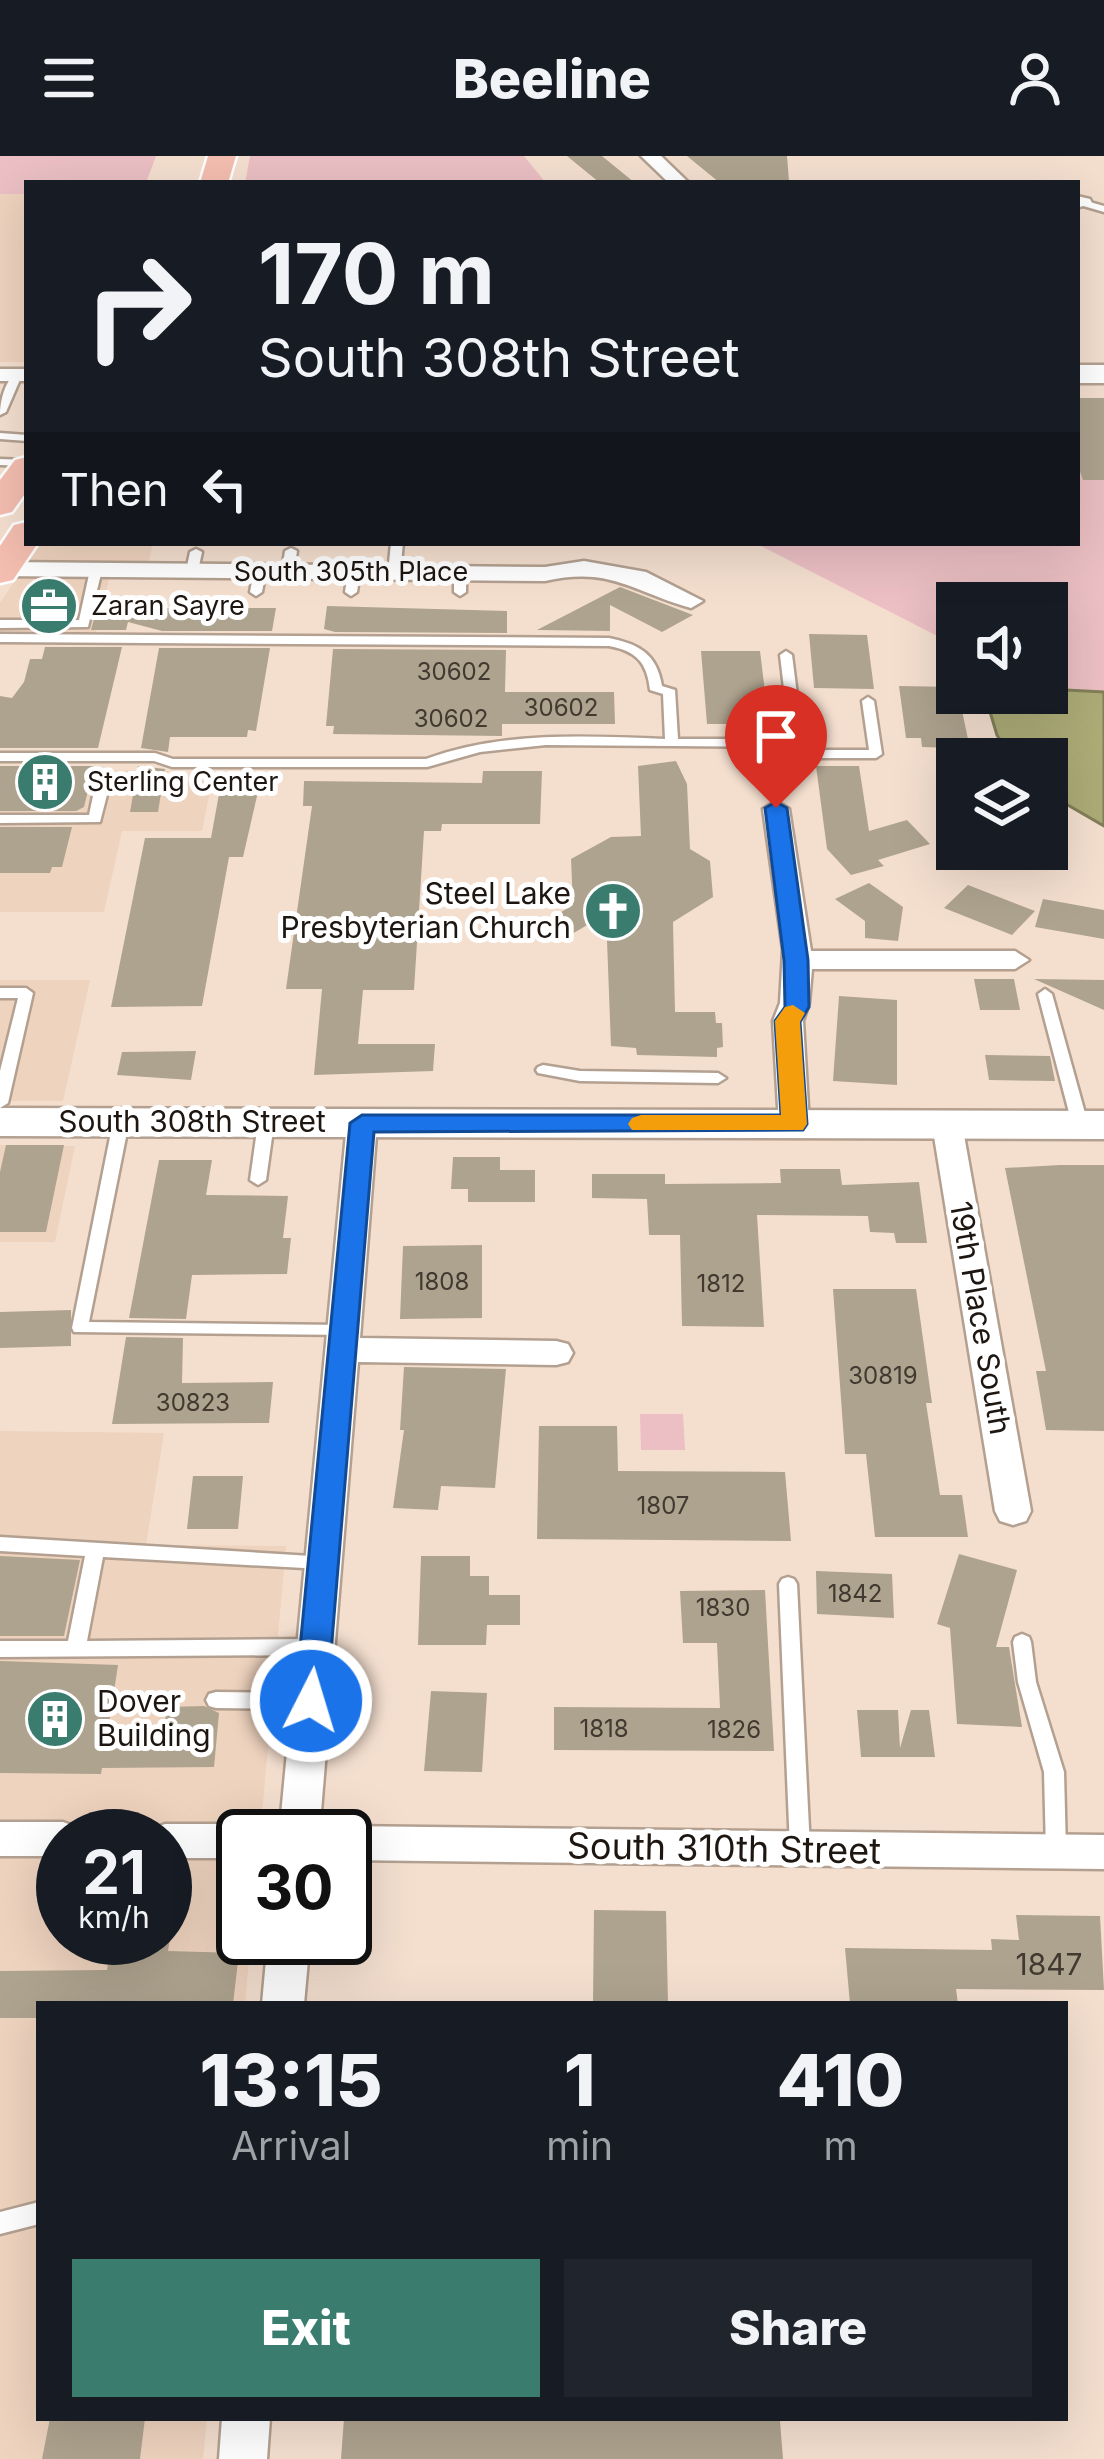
<!DOCTYPE html>
<html lang="en">
<head>
<meta charset="utf-8">
<style>
  :root { --surface:#171b24; --page:#20242c; --text:#f1f3f6; --muted:#9ea1a6; --accent:#3a7d6f }
  body { margin:0; font-family:Inter,sans-serif; background:var(--page); color:var(--text); height:100vh; display:flex; flex-direction:column; font-size:45px; white-space:nowrap }
  * { box-sizing:border-box; margin:0 }
  p { font-size:39px; color:var(--muted) }
  .icon { flex:none; width:66px; height:66px; fill:none; stroke:currentColor; stroke-width:2; stroke-linecap:round; stroke-linejoin:round }
  .map { position:relative; flex:1; overflow:hidden }
  .sheet { position:absolute; left:36px; top:1845px; width:1032px; height:420px; display:flex; flex-direction:column; background:var(--surface); border-radius:0px; box-shadow:0 12px 48px #0002 }
  .sheet>* { flex:none }
  .top-card { position:absolute; left:24px; top:24px; width:1056px; height:366px; border-radius:0px; box-shadow:0 12px 48px #0002; background:#171b24; color:var(--text); overflow:hidden }
  .controls { position:absolute; left:936px; top:426px; display:grid; gap:24px }
  .controls a { display:grid; place-items:center; width:132px; height:132px; border-radius:0px; background:var(--surface); box-shadow:0 12px 48px #0002; font-size:60px }
  .speed { position:absolute; left:36px; top:1653px; display:flex; gap:24px; font-size:60px; font-weight:700; text-align:center }
  .speed>* { display:grid; place-content:center; width:156px; height:156px; border-radius:50%; background:var(--surface); box-shadow:0 12px 48px #0002; line-height:1 }
  .speed small { font-size:30px; font-weight:400 }
  .speed .limit { border:6px solid #111; border-radius:18px; background:#fff; color:#111 }
  .pin { position:absolute; display:grid; place-items:center; width:102px; height:102px; color:#fff; margin:-123px -51px; border-radius:50% 50% 50% 0; rotate:-45deg; box-shadow:0 0 12px #0007 }
  .pin .icon { rotate:45deg }
  .me { position:absolute; width:132px; margin:-66px; rotate:5deg; stroke-linejoin:round; filter:drop-shadow(0 0 9px #0008) }
  .turn { display:flex; align-items:center; gap:42px; height:252px; padding:0 36px; font-size:54px }
  .turn .icon { width:156px; height:156px; stroke-width:2.5 }
  .turn b { display:block; font-size:84px; line-height:102px }
  .then { display:flex; align-items:center; height:114px; padding:0 36px; background:#0003; gap:24px; font-size:45px }
  .eta { display:flex; justify-content:space-evenly; align-items:center; height:204px; text-align:center }
  .eta b { font-size:72px; font-weight:800; line-height:84px }
  .action { display:flex; gap:24px; margin-top:auto; padding:24px 36px }
  .action a { flex:1; height:138px; border-radius:0px; background:var(--accent); color:#fff; font-size:48px; font-weight:800; line-height:138px; text-align:center }
  .action a+a { background:var(--page); color:var(--text) }
  header { display:flex; justify-content:space-between; align-items:center; height:156px; padding:0 36px; background:var(--surface); font-size:54px; font-weight:800 }
  .map>svg:first-child { display:block }
  .built { fill:#eed3be; fill-rule:evenodd }
  .green { fill:#ebbfc3 }
  .water { fill:#adac77; stroke:#827f58; stroke-width:3 }
  .building { fill:#aea38e }
  .lines { fill:none; stroke-linecap:round; stroke-linejoin:round }
  .lane-casing { stroke:#b3a090; stroke-width:5 }
  .street-casing { stroke:#b3a090; stroke-width:5 }
  .secondary-casing { stroke:#b3a090; stroke-width:5 }
  .primary-casing { stroke:#fff; stroke-width:5 }
  .lane { fill:#fff; fill-rule:evenodd }
  .street { fill:#fff; fill-rule:evenodd }
  .secondary { fill:#fff; fill-rule:evenodd }
  .primary { fill:#f4beb0; fill-rule:evenodd }
  .route { fill:#1a73e8; stroke:#114b97; stroke-width:3 }
  .slow { fill:#f59e0b }
  .labels { text-anchor:middle; stroke-width:10; stroke-linejoin:round; paint-order:stroke }
  .number-label { font-size:24px; fill:#423930 }
  .far-street-label { font-size:27px; fill:#1e1611; stroke:#fff }
  .far-poi-label { font-size:27px; fill:#1e1611; stroke:#fff; text-anchor:start }
  .poi-label { font-size:30px; fill:#1e1611; stroke:#fff; text-anchor:end }
  .street-label { font-size:30px; fill:#1e1611; stroke:#fff }
  .near-number-label { font-size:30px; fill:#423930 }
  .near-street-label { font-size:36px; fill:#1e1611; stroke:#fff }
</style>
</head>
<body>
<header><svg class="icon" aria-label="menu" viewBox="0 0 24 24"><path d="M4 6h16M4 12h16M4 18h16"/></svg>Beeline<svg class="icon" aria-label="person" viewBox="0 0 24 24"><circle cx="12" cy="8" r="4"/><path d="M4 21q1-7 8-7t8 7"/></svg></header>
<div class="map">
<svg width="1104" height="2303" viewBox="0 0 1104 2303">
  <rect width="100%" height="100%" fill="#f4dfcf"/>
  <path class="built" d="M0,38H27V206H0Z
    M40,387H153L147,414L111,415L96,477L0,476V447Z
    M0,614L168,615L167,625H212L202,675H122L104,756H0Z
    M0,824H90L63,945H0Z
    M0,989L75,990L55,1086H0Z
    M0,1275L164,1277L146,1389L286,1390L260,1680H243V1782H251L245,1848H39V2262H207L203,2303H0ZM63,1680H165V1782H63Z"/>
  <path class="green" d="M0,0H156L146,27H27V38H0Z
    M250,0H524L546,27H245Z
    M1077,262H1104V536L1047,533V447H957V490L755,387H1077Z
    M640,1258H683L685,1294H641Z"/>
  <path class="water" d="M1047,533L1104,536V670L1047,637V603H1012L997,579L987,546L996,537H1047Z"/>
  <path class="building" d="M567,0H602L635,27H600Z
    M687,0H787L789,25L720,27Z
    M1077,242H1104V324H1083L1077,307Z
    M620,431L693,459L662,476L610,449V475L537,474Z
    M327,450L507,455V477L335,476L324,473Z
    M97,452H276L272,475H162L128,466L126,474H91Z
    M809,478L867,479L874,533L814,532Z
    M45,491H122L98,592H0V540L12,542L24,526L30,503H42Z
    M159,492H270L256,575L248,574L247,581H170L168,596L141,592Z
    M333,493L506,494L505,536H614L615,568H502V580L333,578L334,570H326Z
    M701,495H760L769,568H707Z
    M899,530L957,531L968,583H952L954,592L922,591L921,582H906Z
    M676,605L687,628L690,693L710,705L713,741L673,766L675,856H715L716,867H722L723,891L717,892V901L637,899L636,892L611,890L606,758L560,785L526,777L573,749L571,703L611,681L641,680L638,610Z
    M0,610H94L84,651L76,655H0Z
    M138,610L165,613L158,656H130Z
    M816,610H859L869,675L907,664L930,688L878,704L884,710L851,719L827,693Z
    M483,615H542L540,668H442L441,675H424L414,834H363L358,888H435L433,915L314,919L322,833H286L312,650H303L304,625L482,627Z
    M221,627H260L243,701H229L202,850L111,851L145,682H211Z
    M0,671H72L62,711H52L50,717H0Z
    M869,727L903,751L898,785L865,782V765L835,743Z
    M968,729L1035,755L1012,779L944,752Z
    M1043,743L1104,754V783L1035,771Z
    M974,823H1014L1020,854H980Z
    M1034,823L1104,824V854Z
    M839,840L897,844V929L833,925Z
    M196,895L191,924L117,919L122,896Z
    M985,899L1050,900L1055,925L989,924Z
    M6,989H64L46,1076H0V1016Z
    M453,1001H500V1014H535V1046H468V1033H451Z
    M159,1004H212L206,1039L288,1040L283,1082H291L287,1118L192,1119L186,1163L129,1162Z
    M1060,1009H1104V1275L1046,1274L1036,1215H1046L1005,1012Z
    M780,1013H840L842,1029L919,1026L927,1087H896L894,1077L870,1076L868,1060L757,1059L764,1171L682,1170L680,1079H649L647,1043L592,1042V1018H665V1028L781,1027Z
    M482,1089V1162L400,1163L403,1090Z
    M833,1133H916L932,1247H926L940,1339H962L968,1381H875L866,1298H845Z
    M71,1154V1190L0,1192V1156Z
    M126,1181L183,1182L182,1227L273,1226L269,1267L112,1268Z
    M404,1211L506,1213L495,1332L441,1330L438,1354L393,1352L404,1274H400Z
    M539,1270H617L618,1315L785,1316L791,1385L537,1383Z
    M193,1320H243L238,1373H187Z
    M959,1398L1017,1414L996,1491H1009L1022,1571L957,1568L950,1472L937,1468Z
    M0,1400L80,1404L64,1480H0Z
    M421,1400H470V1420H489V1439H520V1469H487L486,1489H418Z
    M816,1415L892,1418L894,1462L817,1458Z
    M765,1434L774,1595L554,1594V1551L720,1552L717,1487H683L680,1435Z
    M0,1505L118,1509L107,1581L163,1580L167,1551L204,1550L219,1557L214,1611L102,1612L101,1618L0,1617Z
    M431,1535L487,1537L482,1616L424,1615Z
    M857,1554H898L900,1592L911,1554H929L935,1601H861Z
    M594,1754L666,1755L668,1848H593Z
    M1016,1759L1100,1760L1104,1834L956,1833L958,1848H850L845,1792L992,1794L991,1783L1019,1784Z
    M112,1782H170L168,1795L239,1797L233,1848H39V1862H0V1815L107,1814Z
    M50,2262H145L140,2303H42Z
    M344,2262L780,2265L783,2303H341Z"/>
  <g class="lines">
    <defs>
      <path id="lane" d="M1083,44L1104,50V56L1080,49L1078,47Z
        M17,216L22,219L6,256L0,259C0,245 5,224 17,216Z
        M0,277L27,279V285L0,283Z
        M0,303L27,304V310L0,309Z
        M391,387H403L400,417L394,421L388,417Z
        M291,392L297,395L294,415L288,419L282,415L285,395Z
        M196,393L202,396L198,415L192,419L186,415L190,396Z
        M96,410L102,414L88,471L0,472V464H79L90,414Z
        M260,411L266,415L262,436L256,440L250,436L254,415Z
        M354,412L360,416L357,436L351,440L345,436L348,416Z
        M460,413L466,417V436L460,440L454,436V417Z
        M0,478L609,482C639,488 657,498 662,530L675,534L678,583H790L780,499L786,495L792,499L804,594H869L862,545L868,541L874,545L882,598L876,602H798L792,598L791,591L546,589L480,596L427,611H172L154,605H0V597H155L173,603H426C502,575 586,580 665,583L663,538L650,534C647,506 636,495 609,490L0,486Z
        M101,631L108,635L100,666L0,667V659H89L94,635Z
        M0,832H26L33,837L8,947L0,952V915L18,842H0Z
        M1045,833L1052,838L1088,968L1080,973L1072,968L1038,838Z
        M543,909L580,915L718,917L726,922L718,927L580,925L538,917L536,914L538,911Z
        M121,961L129,966L89,1166L344,1169L352,1175L350,1179L74,1176L72,1172L113,966Z
        M266,962L274,967L266,1024L258,1029L250,1024L258,967Z
        M0,1381L328,1401L331,1406L328,1411L322,1413L103,1401L87,1485L315,1483L322,1486L324,1491L322,1496L315,1499L0,1501V1485H68L85,1400L0,1395Z
        M788,1421L794,1423L797,1428L810,1693L807,1699L800,1702L793,1699L790,1693L779,1428L782,1423Z
        M1022,1478L1029,1481L1031,1486L1036,1526L1064,1616L1066,1695L1063,1701L1056,1704L1049,1701L1046,1695L1044,1616L1018,1526L1013,1486L1015,1481Z
        M216,1536L311,1537L318,1539L321,1545L318,1551L311,1553L216,1552L209,1550L206,1544L209,1538Z
        M39,2046V2068L0,2078V2056Z"/>
      <path id="street" d="M641,0H661L689,27H669Z
        M1077,40L1090,43L1092,47L1077,52Z
        M0,213H27V225H0Z
        M584,405L646,416L703,445L691,452C633,436 611,410 545,425L0,420L2,406L545,411Z
        M776,645L789,653L811,795H1015L1029,804L1015,813H812L809,847L803,865L809,968L794,978L779,968L773,865L780,847L783,794L763,653Z
        M362,957L377,967L360,1182L556,1185L568,1188L573,1197L568,1206L556,1209L358,1206L319,1680H279L347,967Z
        M947,958L962,968L1031,1355L1026,1365L1013,1369L1000,1365L995,1355L932,968Z
        M0,1666H63L77,1671L82,1680H63V1700H0Z
        M165,1668H243L257,1673L261,1680H243V1702H165V1680H147L151,1673Z
        M345,1670L1104,1679V1713L345,1704V1680H328Z
        M268,1782H310L304,1848H262Z
        M222,2262H270L267,2303H219Z"/>
      <path id="secondary" d="M1077,209H1104V227H1077Z
        M0,952L1104,955V983L0,980Z"/>
      <path id="primary" d="M208,0H236L228,27H200Z
        M27,301V335L12,356L0,359V324L15,304Z
        M27,366V387H38L13,424L0,427V390L14,369Z"/>
    </defs>
    <use href="#lane" class="lane-casing"/>
    <use href="#street" class="street-casing"/>
    <use href="#secondary" class="secondary-casing"/>
    <use href="#primary" class="primary-casing"/>
    <use href="#lane" class="lane"/>
    <use href="#street" class="street"/>
    <use href="#secondary" class="secondary"/>
    <use href="#primary" class="primary"/>
  </g>
  <path class="route" d="M776,646L787,652L808,804L809,851L800,866L807,968L803,974L374,976L327,1545L322,1554L311,1558L300,1554L295,1545L350,967L362,959H781L775,865L785,851L784,804L765,652Z"/>
  <path class="slow" d="M793,849L805,857L800,866L807,968L803,974H632L628,968L632,962L641,959H781L775,865L785,851Z"/>
  <defs>
    <symbol id="office-disc" viewBox="-11 -11 22 22"><circle r="9.5" fill="#3a7d6f" stroke="#fff"/><path d="M-6-3h4V-5.5h4V-3h4V5H-6ZM-1-4.5V-3h2v-1.5ZM-6 0V1H6V0Z" fill="#fff"/></symbol>
    <symbol id="building-disc" viewBox="-11 -11 22 22"><circle r="9.5" fill="#3a7d6f" stroke="#fff"/><path d="M-4-6H4V6H1V3H-1V6H-4ZM-2.5-4.3h1.7v1.8h-1.7ZM.8-4.3h1.7v1.8H.8ZM-2.5-1h1.7V.8h-1.7ZM.8-1h1.7V.8H.8Z" fill="#fff"/></symbol>
    <symbol id="church-disc" viewBox="-11 -11 22 22"><circle r="9.5" fill="#3a7d6f" stroke="#fff"/><path d="M-1.2-6h2.4v3.5h3.3v2.4h-3.3V6h-2.4V-.1h-3.3v-2.4h3.3Z" fill="#fff"/></symbol>
  </defs>
  <g fill-rule="evenodd">
    <use href="#office-disc" x="16" y="417" width="66" height="66"/>
    <use href="#building-disc" x="12" y="593" width="66" height="66"/>
    <use href="#church-disc" x="580" y="722" width="66" height="66"/>
    <use href="#building-disc" x="22" y="1530" width="66" height="66"/>
  </g>
  <g class="labels">
    <g class="number-label">
      <text x="454" y="524">30602</text>
      <text x="561" y="560">30602</text>
      <text x="451" y="571">30602</text>
      <text x="442" y="1134">1808</text>
      <text x="721" y="1136">1812</text>
      <text x="883" y="1228">30819</text>
      <text x="193" y="1255">30823</text>
      <text x="663" y="1358">1807</text>
      <text x="855" y="1446">1842</text>
      <text x="723" y="1460">1830</text>
      <text x="604" y="1581">1818</text>
      <text x="734" y="1582">1826</text>
    </g>
    <g class="far-street-label">
      <text x="351" y="425">South 305th Place</text>
    </g>
    <g class="far-poi-label">
      <text x="91" y="459">Zaran Sayre</text>
      <text x="87" y="635">Sterling Center</text>
    </g>
    <g class="poi-label">
      <text x="571" y="748">Steel Lake<tspan x="571" dy="34">Presbyterian Church</tspan></text>
      <text x="97" y="1556" text-anchor="start">Dover<tspan x="97" dy="34">Building</tspan></text>
    </g>
    <g class="street-label">
      <text x="192" y="976">South 308th Street</text>
      <text transform="translate(980 1162) rotate(80)" y="10">19th Place South</text>
    </g>
    <g class="near-number-label">
      <text x="1049" y="1819">1847</text>
    </g>
    <g class="near-street-label">
      <text transform="translate(724 1692) rotate(1)" y="13">South 310th Street</text>
    </g>
  </g>
</svg>
<div class="controls">
<a><svg class="icon" aria-label="sound" viewBox="0 0 24 24"><path d="M4 9h4l5-4v14l-5-4H4zM17 9q2 3 0 6"/></svg></a>
<a><svg class="icon" aria-label="layers" viewBox="0 0 24 24"><path d="M12 4l9 5-9 5-9-5zM3 14l9 5 9-5"/></svg></a>
</div>
<div class="speed"><div>21<small>km/h</small></div><div class="limit">30</div></div>
<div class="pin" style="left:776px;top:652px;background:#d93025"><svg class="icon" aria-label="arrive" viewBox="0 0 24 24"><path d="M6 21V4h12l-3 4 3 4H6"/></svg></div>
<svg class="me" style="left:311px;top:1545px" viewBox="-20 -20 40 40"><circle r="17" fill="#1a73e8" stroke="#fff" stroke-width="3"/><path d="M0-11L8 9 0 5-8 9z" fill="#fff"/></svg>
<div class="top-card">
<div class="turn"><svg class="icon" aria-label="right" viewBox="0 0 24 24"><path d="M7 20v-9h11M14 6l5 5-5 5"/></svg><div><b>170 m</b>South 308th Street</div></div>
<div class="then">Then<svg class="icon" aria-label="left" viewBox="0 0 24 24"><path d="M17 20v-9H6M10 6l-5 5 5 5"/></svg></div>
</div>
<section class="sheet">
<div class="eta">
<div><b>13:15</b><p>Arrival</p></div>
<div><b>1</b><p>min</p></div>
<div><b>410</b><p>m</p></div>
</div>
<div class="action"><a>Exit</a><a>Share</a></div>
</section>
</div>
</body>
</html>
